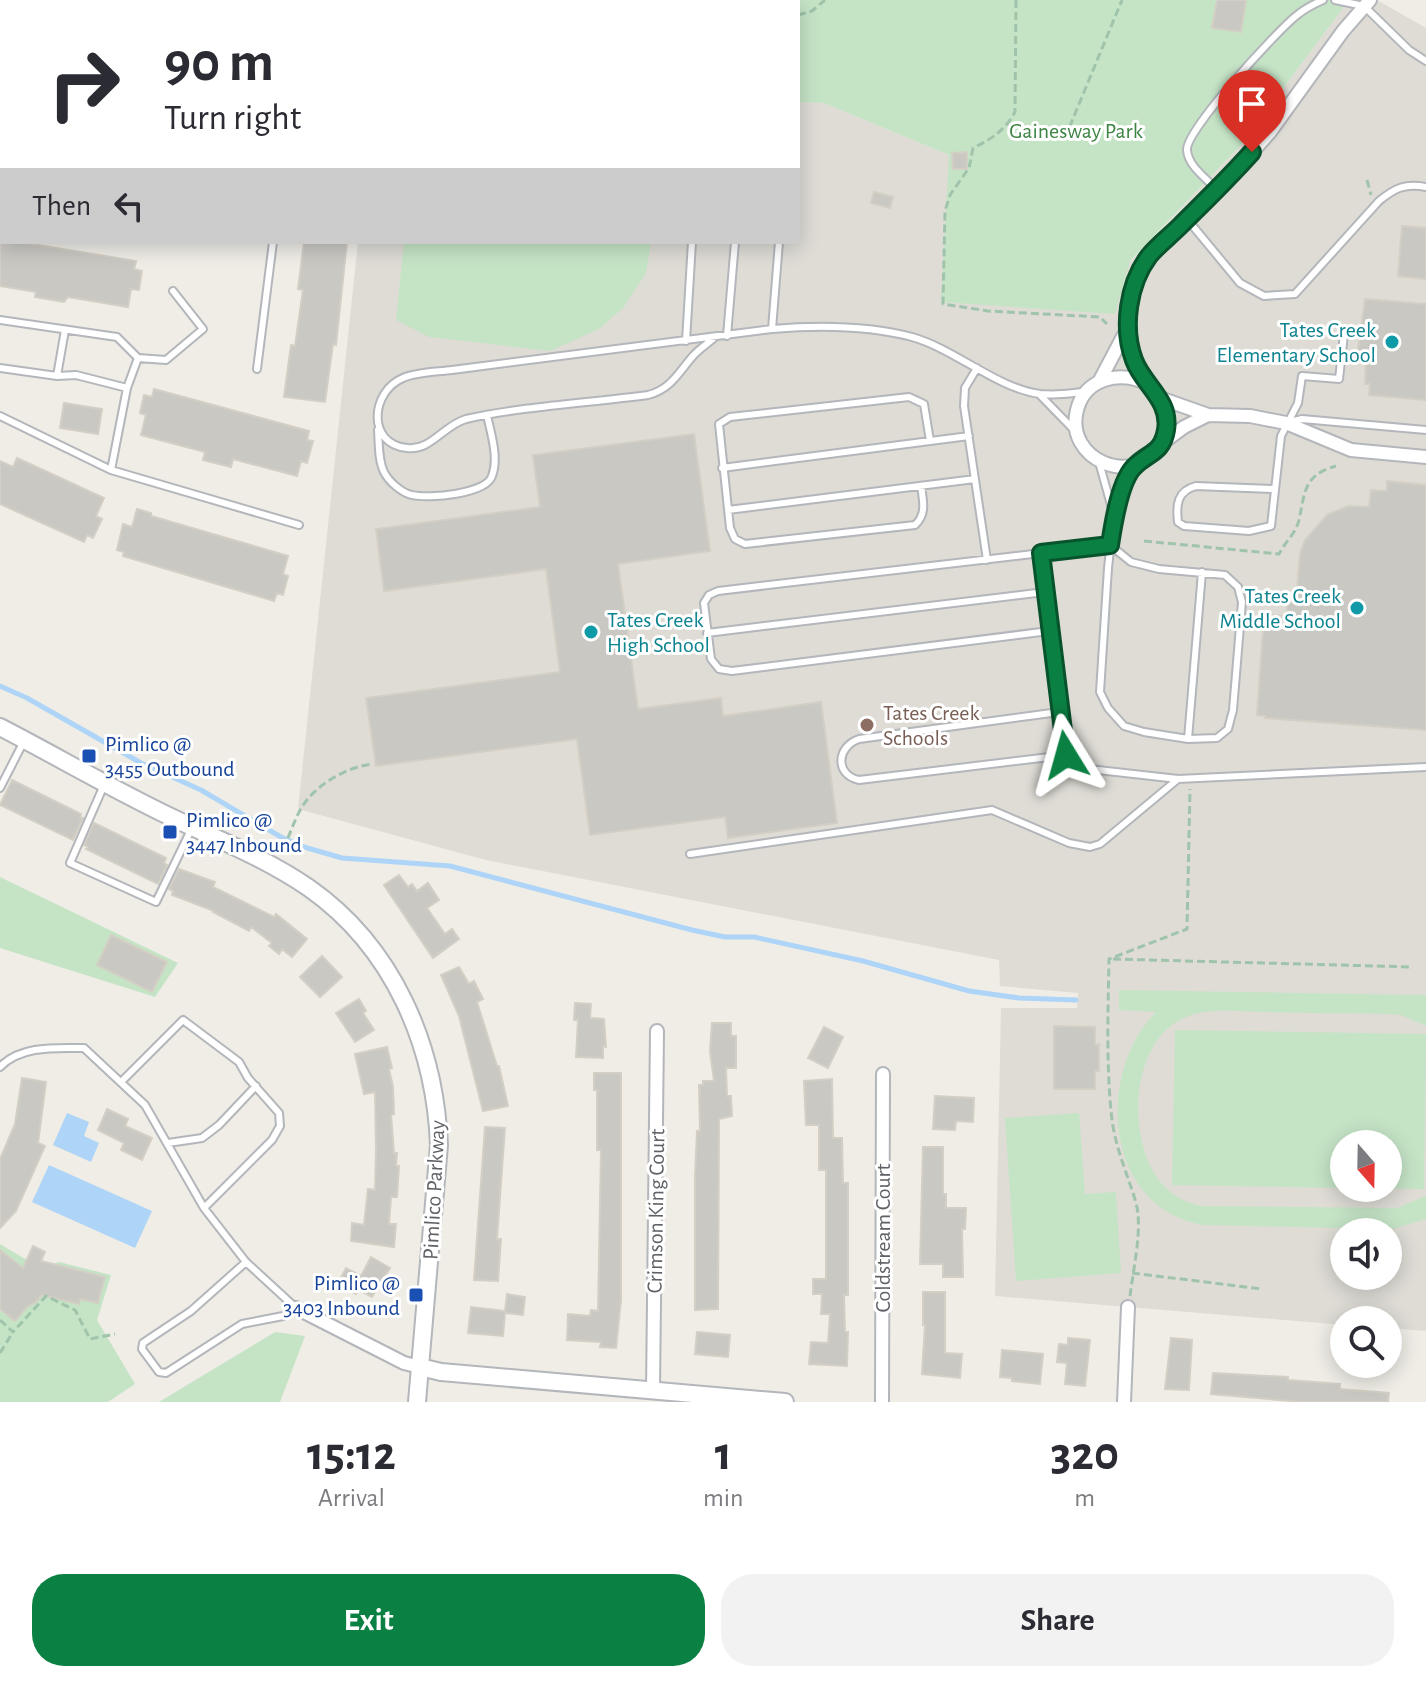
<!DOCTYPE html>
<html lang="en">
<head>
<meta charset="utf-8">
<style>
  :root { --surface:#fff; --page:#f2f2f3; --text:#2b2b33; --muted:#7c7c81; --accent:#0b8043 }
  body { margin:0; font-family:"Alegreya Sans",sans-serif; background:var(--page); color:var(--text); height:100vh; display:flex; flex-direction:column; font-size:30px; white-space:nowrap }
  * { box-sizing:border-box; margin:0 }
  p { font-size:26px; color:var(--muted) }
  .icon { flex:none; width:44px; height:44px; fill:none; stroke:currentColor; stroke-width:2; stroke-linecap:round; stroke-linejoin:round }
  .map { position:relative; height:1402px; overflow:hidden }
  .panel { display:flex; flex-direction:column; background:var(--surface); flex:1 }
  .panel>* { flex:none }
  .guide { position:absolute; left:0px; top:0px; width:800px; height:244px; box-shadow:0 4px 20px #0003; background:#fff; color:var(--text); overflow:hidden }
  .needle { width:52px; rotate:160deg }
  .tools { position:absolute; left:1330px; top:1130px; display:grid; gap:16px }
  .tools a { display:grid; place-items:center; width:72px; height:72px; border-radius:50%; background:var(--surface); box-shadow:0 4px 20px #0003; font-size:40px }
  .pin { position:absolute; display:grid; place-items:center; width:68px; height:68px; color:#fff; margin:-82px -34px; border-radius:50% 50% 50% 0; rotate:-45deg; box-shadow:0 0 8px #0007 }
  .pin .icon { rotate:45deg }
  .me { position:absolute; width:88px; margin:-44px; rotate:352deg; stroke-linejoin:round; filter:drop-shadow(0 0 6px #0008) }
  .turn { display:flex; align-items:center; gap:28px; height:168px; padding:0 32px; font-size:36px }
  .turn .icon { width:104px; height:104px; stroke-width:2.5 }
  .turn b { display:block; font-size:56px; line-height:68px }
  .then { display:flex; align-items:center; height:76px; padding:0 32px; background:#0003; gap:16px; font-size:30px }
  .eta { display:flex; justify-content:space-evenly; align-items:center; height:136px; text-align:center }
  .eta b { font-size:48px; font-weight:600; line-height:56px }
  .cta { display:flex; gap:16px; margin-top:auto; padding:16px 32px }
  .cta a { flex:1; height:92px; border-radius:32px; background:var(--accent); color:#fff; font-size:32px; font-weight:600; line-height:92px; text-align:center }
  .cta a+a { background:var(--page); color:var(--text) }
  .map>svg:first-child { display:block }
  .education { fill:#dedcd5; fill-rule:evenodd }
  .green { fill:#c5e4c6 }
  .water { fill:#aed5f7 }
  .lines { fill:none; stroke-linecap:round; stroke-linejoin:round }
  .stream { stroke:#aed5f7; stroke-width:5 }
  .building { fill:#cac8c3; stroke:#d3cfc5; stroke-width:2 }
  .service-casing { stroke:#b3b6ba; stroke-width:10 }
  .minor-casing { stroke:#b3b6ba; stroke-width:16 }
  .tertiary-casing { stroke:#b3b6ba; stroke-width:20 }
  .path { stroke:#9fc4ab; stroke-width:3; stroke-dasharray:8 4; stroke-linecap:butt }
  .service { stroke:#fff; stroke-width:6 }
  .minor { stroke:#fff; stroke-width:12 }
  .tertiary { stroke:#fff; stroke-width:16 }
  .route-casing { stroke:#07532c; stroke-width:20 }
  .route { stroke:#0b8043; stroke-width:14 }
  .culture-dot { fill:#0f9aa8; stroke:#fff; stroke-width:3 }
  .education-dot { fill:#8d6e63; stroke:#fff; stroke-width:3 }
  .transit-dot { fill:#1a4fb4; stroke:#fff; stroke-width:3 }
  .labels { text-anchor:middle; stroke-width:6; stroke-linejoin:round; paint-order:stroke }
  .park-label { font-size:22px; fill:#3e8444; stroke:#fff }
  .culture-label { font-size:22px; fill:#0d838f; stroke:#fff; text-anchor:end }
  .education-label { font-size:22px; fill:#785e54; stroke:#fff; text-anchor:start }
  .transit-label { font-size:22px; fill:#164399; stroke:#fff; text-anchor:start }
  .street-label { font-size:22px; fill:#5e6165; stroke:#fff }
</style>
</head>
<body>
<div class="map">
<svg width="1426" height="1402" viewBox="0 0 1426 1402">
  <rect width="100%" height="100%" fill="#efede6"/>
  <path class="education" d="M383,0H625L383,2Z
    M1349,0H1377L1426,28V1331L1388,1328V1320H1344V1325L995,1296L1001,1008H1077L1078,993L1000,986L999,960L486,860L298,809L358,242H798V102L824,103L949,155L1130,262L1241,145ZM1344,1144H1388V1188H1344ZM1344,1232H1388V1276H1344Z"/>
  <path class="green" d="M625,0H1349L1241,145L1130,261L1115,314L941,302L949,155L824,103L798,102V2H625Z
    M404,242H651L646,273L623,308L599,329L550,351L429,337L396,320Z
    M0,877L178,963L155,997L0,948Z
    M1119,990L1426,995V1026L1401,1015L1387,1014C1346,1013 1304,1013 1263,1012C1238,1012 1208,1007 1184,1018C1127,1042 1125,1152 1168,1190C1178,1199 1189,1203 1201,1206L1397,1208L1426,1196V1219L1393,1229L1205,1225C1105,1210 1094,1075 1156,1012L1119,1010Z
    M1175,1030L1426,1034L1424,1189L1346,1188H1388V1144H1344V1188L1172,1185Z
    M1079,1113L1085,1194L1116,1192L1121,1273L1016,1281L1005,1118Z
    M0,1244L42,1269L59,1262L111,1275L97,1320L135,1384L108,1402H0Z
    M275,1332L305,1336L280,1402H159Z"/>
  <path class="water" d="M67,1113L89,1122L84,1136L99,1143L91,1162L53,1145Z
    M49,1165L152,1211L135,1248L32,1202Z"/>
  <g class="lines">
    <path class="stream" d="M0,686L27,698L141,763L201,790L281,837L304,847L342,858L450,866L692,930L725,937H754L863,961L969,991L1019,998L1076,1000"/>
  </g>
  <path class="building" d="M1217,0H1246L1241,32L1212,28Z
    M967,152V169H953L952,153Z
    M874,192L893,197L890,208L871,203Z
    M1402,226L1426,228V279L1398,276Z
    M0,242H20L136,261L134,269L142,271L139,290L131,289L128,307L68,297L64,302L35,297L36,292L0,286Z
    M304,242H347L336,345L333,344L325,402L284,397L291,345L295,346L303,290L298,289Z
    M1365,299L1426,304V400L1369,395L1370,384H1365L1366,357L1357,356Z
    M154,389L309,431L307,440L313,441L307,463L301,461L297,476L233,459L231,467L203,460L205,452L141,435L146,415L140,413L144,395L152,397Z
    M64,403L102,409L98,434L60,428Z
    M694,434L710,551L618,564L638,709L721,698L723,716L821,702L837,823L728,838L725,817L590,835L577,739L376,766L366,698L560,672L546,569L384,591L376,529L540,507L533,455Z
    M17,458L104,498L96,516L102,519L93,538L87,535L84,542L0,504V461L13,467Z
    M1387,481L1426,485V730L1265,718V716L1257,715L1264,615L1286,616L1288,602L1296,601L1300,554L1305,540L1328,514L1349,506L1369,507L1371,490L1387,491Z
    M137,509L151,513V516L288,556L283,574L288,576L283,595L277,593L274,601L123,556L124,552L117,550L123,524L132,527Z
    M12,780L81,814L80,817L83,818L73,840L0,805Z
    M94,823L166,858L164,863L167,865L158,884L86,849L88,847L84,845Z
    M179,869L215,882L213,887L274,917L276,914L307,939L292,957L282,949L279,954L269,946L272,943L251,927L249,931L213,912L214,911L172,895L173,891L169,889Z
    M399,875L408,887L412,884L417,891L428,883L439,900L427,908L445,934L452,929L459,939L433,958L384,885Z
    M111,935L167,962L152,992L97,965Z
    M322,956L342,977L320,997L300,977Z
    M459,967L469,984L474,981L483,999L477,1002L497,1066H499L508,1106L483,1111L459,1016L441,975Z
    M359,999L366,1011L363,1013L374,1030L355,1042L336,1013Z
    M575,1003L591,1004L590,1018L604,1019L606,1047L603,1046V1058L576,1057L578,1020H574Z
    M712,1023H731V1036H736V1068H726L727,1096H731L732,1116L719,1119L718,1309L695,1310V1177L697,1131H700L699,1085H703V1081H714L710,1051Z
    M1054,1026L1095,1027V1045L1099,1044V1071H1095V1089H1054Z
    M824,1027L843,1037L828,1068L808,1058Z
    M387,1047L392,1068L389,1069L393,1087L394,1114L391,1115L394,1153H397L396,1166H399L397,1197H391L389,1224H396L394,1247L351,1241L352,1223L364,1225L368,1189L375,1190L376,1151L375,1092L364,1094L355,1054Z
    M594,1073H621V1300L616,1348L600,1347L601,1342L567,1340L568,1314L590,1316L591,1310L598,1311L601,1150H597V1090H594Z
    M22,1078L46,1082L38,1143L45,1146L16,1211L0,1228V1159L15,1124Z
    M832,1079L833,1138H842L843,1183H848V1295H844L845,1332H848L847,1366L809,1364L811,1342L828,1343L830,1314H821L822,1294H813V1279H826V1170H819V1125H806L804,1081Z
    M935,1096L974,1098L973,1122L956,1121L955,1130L933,1129Z
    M107,1109L128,1119L125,1126L152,1138L142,1160L121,1150L124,1143L98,1130Z
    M485,1127L505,1128L497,1239H501L498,1281L474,1280Z
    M923,1147H943V1194H946V1208H966L965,1229H962L963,1277H943V1264H920Z
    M33,1246L45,1252L41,1261L105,1277L98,1303L80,1299L79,1304L42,1295L35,1303L28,1306L15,1321L0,1309V1250L23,1268Z
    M371,1257L390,1268L372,1297L359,1290L356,1294L338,1284L346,1268L361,1276Z
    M923,1292H945V1353L962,1354L960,1378L922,1374L925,1325H923Z
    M507,1294L525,1297L523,1315L505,1313L503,1336L468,1333L471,1307L505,1311Z
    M697,1332L730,1335L728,1357L695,1354Z
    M1068,1338L1090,1340L1085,1386L1065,1384L1067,1363L1057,1362L1059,1344L1068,1345Z
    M1171,1338L1192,1340L1189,1390L1165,1389Z
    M1002,1350L1043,1354L1040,1384L1012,1381V1378L1000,1377Z
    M1213,1373L1288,1377V1380L1340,1384V1389L1389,1393L1388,1402H1302L1211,1394Z"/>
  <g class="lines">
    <defs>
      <path id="service" d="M1335,0L1364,6L1409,50L1426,61
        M299,2V0
        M1216,189C1206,178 1188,166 1187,150C1185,131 1277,31 1296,16C1304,9 1314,4 1323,0
        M0,197L2,198
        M1187,219L1240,283L1264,296L1295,294L1379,201C1395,188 1405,183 1426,187
        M0,320L117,337L138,358
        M772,329L779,242
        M727,336L735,242
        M714,338C707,344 699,349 693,356C678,373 671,389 648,395C588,403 525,406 466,419C444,425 431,451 407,448C366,444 371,391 403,378C417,372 437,372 452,370L772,329C819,325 866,325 912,337C955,349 996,388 1040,394C1054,395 1069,394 1083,392
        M686,341L692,242
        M0,368L57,376L76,375L127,388
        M977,368L965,388L964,406L987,560
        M257,369L273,242
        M57,376L65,330
        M1039,394L1075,431
        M0,416L111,470L299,525
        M1290,422L1302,419L1426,430
        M378,430C379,443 378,460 384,472C389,482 402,493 412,495C429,499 486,494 492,476C499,458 491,434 487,415
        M1099,462L1113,512
        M722,468L969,436
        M111,470L127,388L138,358L166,360L203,329L173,291
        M921,486C923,501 927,514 915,525L745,544L735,539L730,528L719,424L730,417L909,397L924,404L930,441
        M1275,489L1196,486C1177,491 1176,505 1178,522L1184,526L1249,531L1271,526L1281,436L1298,403L1302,376L1339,379L1344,334
        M728,510L975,479
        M1041,553L1066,755L1073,764L1089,769L1178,779L1426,767
        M1049,631L732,671L719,669L711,659L704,603L709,595L718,591L1110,545L1131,562L1159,569L1225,575L1238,587L1242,602L1233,710L1228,729L1217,738L1188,739L1144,732L1124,726L1108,708L1100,692L1108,568L1114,514L1134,467
        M707,633L1045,592
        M1059,712L859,739C836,747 835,775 859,780L1066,755
        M1188,739L1202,572
        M104,785L70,863L156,902L191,830
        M0,788L23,743
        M690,854L992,810L1069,843L1090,847L1100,844L1178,779
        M0,1067C21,1045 56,1048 84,1048L145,1105L204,1208L246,1262L296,1308L283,1316L242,1324L166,1373L159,1372L142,1349L143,1343L191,1311L246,1262
        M121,1082L183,1020L239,1062L248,1078L279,1113L280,1126L272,1140L204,1208
        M168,1143L202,1138L219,1125L256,1086"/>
      <path id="minor" d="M1127,329C1130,343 1132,358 1139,370C1152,397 1181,412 1159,446C1133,489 1064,459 1077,410C1085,378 1119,371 1146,383
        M1099,382L1127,329L1134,286L1149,256L1234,173L1270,132L1343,31L1370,0
        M1160,398L1208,415L1250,416L1286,423L1351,450L1426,457
        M1161,444L1184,427L1208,415
        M296,1308L404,1363L420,1367
        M653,1391L657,1031
        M882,1402L883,1074
        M1124,1402L1128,1307"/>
      <path id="tertiary" d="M0,727C58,757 114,790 173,818C219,840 267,859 309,888C393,947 435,1045 439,1145L417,1402
        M420,1367L441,1372L785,1402"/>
    </defs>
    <use href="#service" class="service-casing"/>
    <use href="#minor" class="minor-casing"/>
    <use href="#tertiary" class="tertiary-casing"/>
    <path class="path" d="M746,0L752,2
      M1016,0L1015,112C1005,130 992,139 973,148L969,168L950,195L945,211L943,304L988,311L1100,317L1107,324
      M798,15L812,11L825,0
      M1065,138L1122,0
      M1367,180L1371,195
      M1144,541L1279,554C1285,542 1296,533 1299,520C1305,493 1303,475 1336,466
      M283,849C290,835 294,820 302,807C315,785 348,766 373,764
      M1113,959L1413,967
      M1132,1273L1262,1289
      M1130,1296C1133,1270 1143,1228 1136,1203C1128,1175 1116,1150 1112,1120C1106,1067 1108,1013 1109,959L1187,929L1190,789
      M0,1320L13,1332L46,1296L75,1310L90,1339L115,1334
      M0,1353L13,1332"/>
    <use href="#service" class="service"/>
    <use href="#minor" class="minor"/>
    <use href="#tertiary" class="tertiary"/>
  </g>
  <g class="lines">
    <defs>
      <path id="route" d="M1066,755L1041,553L1110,545C1113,525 1120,478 1136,465C1150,452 1162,453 1166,430C1171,400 1143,385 1134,360C1122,328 1128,284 1149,256C1158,245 1170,236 1180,226C1204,202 1229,178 1252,152"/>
    </defs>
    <use href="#route" class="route-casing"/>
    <use href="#route" class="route"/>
  </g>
  <g class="culture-dot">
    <circle cx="1392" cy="342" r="8"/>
    <circle cx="1357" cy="608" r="8"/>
    <circle cx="591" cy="632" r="8"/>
  </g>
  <circle class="education-dot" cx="867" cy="725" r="8"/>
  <g class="transit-dot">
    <rect x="81" y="748" width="16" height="16" rx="4"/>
    <rect x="162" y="824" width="16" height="16" rx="4"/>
    <rect x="408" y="1287" width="16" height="16" rx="4"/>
  </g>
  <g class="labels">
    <g class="park-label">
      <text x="1076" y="138">Gainesway Park</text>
    </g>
    <g class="culture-label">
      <text x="1376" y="337">Tates Creek<tspan x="1376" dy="25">Elementary School</tspan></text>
      <text x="1341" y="603">Tates Creek<tspan x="1341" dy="25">Middle School</tspan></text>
      <text x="607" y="627" text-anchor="start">Tates Creek<tspan x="607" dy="25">High School</tspan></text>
    </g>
    <g class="education-label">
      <text x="883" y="720">Tates Creek<tspan x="883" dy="25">Schools</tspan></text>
    </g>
    <g class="transit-label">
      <text x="105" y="751">Pimlico @<tspan x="105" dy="25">3455 Outbound</tspan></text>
      <text x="186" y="827">Pimlico @<tspan x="186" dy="25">3447 Inbound</tspan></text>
      <text x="400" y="1290" text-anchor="end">Pimlico @<tspan x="400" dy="25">3403 Inbound</tspan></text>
    </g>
    <g class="street-label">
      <text transform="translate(433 1190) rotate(-87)" y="8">Pimlico Parkway</text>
      <text transform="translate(655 1211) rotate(-89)" y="8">Crimson King Court</text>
      <text transform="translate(882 1238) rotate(-90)" y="8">Coldstream Court</text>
    </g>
  </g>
</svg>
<div class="tools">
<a><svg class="needle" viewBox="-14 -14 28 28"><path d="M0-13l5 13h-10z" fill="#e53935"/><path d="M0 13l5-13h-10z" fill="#7c7c81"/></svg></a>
<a><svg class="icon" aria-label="sound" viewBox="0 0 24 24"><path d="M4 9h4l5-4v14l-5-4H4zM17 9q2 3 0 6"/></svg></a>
<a><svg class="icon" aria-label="search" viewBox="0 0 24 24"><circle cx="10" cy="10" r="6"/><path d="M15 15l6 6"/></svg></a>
</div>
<div class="pin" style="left:1252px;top:152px;background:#d93025"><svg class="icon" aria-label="arrive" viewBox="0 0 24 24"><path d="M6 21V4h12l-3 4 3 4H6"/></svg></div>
<svg class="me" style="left:1066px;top:755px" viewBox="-20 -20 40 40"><path d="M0-17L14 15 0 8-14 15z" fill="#0b8043" stroke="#fff" stroke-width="4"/></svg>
<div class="guide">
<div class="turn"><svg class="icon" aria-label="right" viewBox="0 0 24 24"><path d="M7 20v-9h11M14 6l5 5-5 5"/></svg><div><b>90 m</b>Turn right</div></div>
<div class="then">Then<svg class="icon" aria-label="left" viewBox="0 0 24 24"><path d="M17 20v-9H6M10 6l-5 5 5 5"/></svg></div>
</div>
</div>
<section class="panel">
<div class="eta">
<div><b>15:12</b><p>Arrival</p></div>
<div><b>1</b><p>min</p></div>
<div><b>320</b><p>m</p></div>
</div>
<div class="cta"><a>Exit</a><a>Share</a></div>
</section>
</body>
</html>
